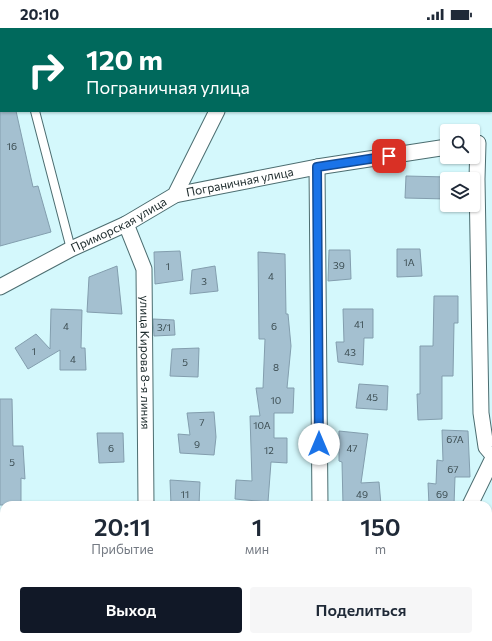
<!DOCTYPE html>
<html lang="ru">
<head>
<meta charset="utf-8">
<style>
  :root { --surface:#fff; --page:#f6f6f7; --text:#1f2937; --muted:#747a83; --accent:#111827 }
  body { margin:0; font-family:Commissioner,sans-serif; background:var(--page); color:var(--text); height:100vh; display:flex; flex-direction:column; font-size:15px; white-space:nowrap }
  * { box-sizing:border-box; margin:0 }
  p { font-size:13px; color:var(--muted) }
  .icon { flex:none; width:22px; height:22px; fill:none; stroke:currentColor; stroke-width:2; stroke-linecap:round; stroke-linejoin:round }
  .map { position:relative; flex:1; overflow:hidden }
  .drawer { position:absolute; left:0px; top:473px; width:492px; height:140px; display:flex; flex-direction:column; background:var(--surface); border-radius:12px 12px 0 0; box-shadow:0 1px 3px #0004 }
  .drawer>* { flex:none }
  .guide { position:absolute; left:0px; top:0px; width:492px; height:84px; box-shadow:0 1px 3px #0004; background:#00695c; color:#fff; overflow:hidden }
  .buttons { position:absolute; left:440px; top:96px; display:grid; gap:8px }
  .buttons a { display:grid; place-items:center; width:40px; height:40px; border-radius:4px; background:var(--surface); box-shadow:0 1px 3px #0004; font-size:20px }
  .pin { position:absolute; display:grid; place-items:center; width:34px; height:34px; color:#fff; margin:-17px; border-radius:8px; box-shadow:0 2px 6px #0006 }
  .me { position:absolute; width:44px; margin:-22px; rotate:0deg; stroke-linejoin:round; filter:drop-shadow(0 0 3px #0008) }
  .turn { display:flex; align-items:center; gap:14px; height:84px; padding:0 20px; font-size:18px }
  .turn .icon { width:52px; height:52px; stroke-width:2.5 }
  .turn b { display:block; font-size:28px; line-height:34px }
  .eta { display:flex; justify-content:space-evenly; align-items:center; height:68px; text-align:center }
  .eta b { font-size:24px; font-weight:600; line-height:28px }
  .primary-button { display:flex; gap:8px; margin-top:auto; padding:8px 20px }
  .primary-button a { flex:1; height:46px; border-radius:4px; background:var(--accent); color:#fff; font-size:16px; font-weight:600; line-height:46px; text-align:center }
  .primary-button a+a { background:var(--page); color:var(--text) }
  .status { display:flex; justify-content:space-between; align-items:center; height:28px; padding:0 20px; background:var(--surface); direction:ltr }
  .status svg { height:11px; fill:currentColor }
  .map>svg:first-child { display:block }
  .building { fill:#a4c0d0; stroke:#839eae }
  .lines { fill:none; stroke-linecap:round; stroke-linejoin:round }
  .service-casing { stroke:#4c6d70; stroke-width:10 }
  .minor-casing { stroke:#4c6d70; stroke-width:17 }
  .service { stroke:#fff; stroke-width:8 }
  .minor { stroke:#fff; stroke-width:15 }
  .route-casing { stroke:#114b97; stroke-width:10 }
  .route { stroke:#1a73e8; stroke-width:7 }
  .labels { text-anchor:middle; stroke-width:3; stroke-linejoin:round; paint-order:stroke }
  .number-label { font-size:10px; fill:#3c4d52 }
  .street-label { font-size:12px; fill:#192728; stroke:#fff }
</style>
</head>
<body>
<div class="status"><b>20:10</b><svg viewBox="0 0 49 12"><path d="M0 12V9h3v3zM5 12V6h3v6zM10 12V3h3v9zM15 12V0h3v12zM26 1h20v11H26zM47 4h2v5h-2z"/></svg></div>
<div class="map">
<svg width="492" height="613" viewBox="0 0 492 613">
  <rect width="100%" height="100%" fill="#d4f8fc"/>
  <path class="building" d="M0,83H16L33,159L38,158L51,204L0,218Z
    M406,148L447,149V171L405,170Z
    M397,221H420L422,248L397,249Z
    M329,222H350L351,251L328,253Z
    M180,223L183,252L155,256L154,224Z
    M258,224L285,226L286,286H288L291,318L287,360H294L293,385H274V410H287V435L271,434L268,474L235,471L236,452L252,453L250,388H260L256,360H263L265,311H259Z
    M117,238L122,286L87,284L89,249Z
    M215,238L218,263L190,266L192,242Z
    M434,268H458V295H454L453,348H442V391L418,392L417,366H420V318H433Z
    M51,281L82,282L81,320H85L86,342H60V322L28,341L15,320L36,306L50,321Z
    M343,281H373V310H364L363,337L338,334L336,314H344Z
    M153,291L174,292L175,307L154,308Z
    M199,320L198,349L170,348L172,321Z
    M359,356L388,358L387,382L356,380Z
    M0,371H12L13,418H23L25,451L21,450V477H0Z
    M214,384L216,409L214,427L180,425L178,406L190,407L187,385Z
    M442,402L468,403L470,449H455L454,477H429L428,455L436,456L437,432L443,433Z
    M339,403L368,406L361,455L379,454L381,477H343L342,434L339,433Z
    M97,405H123L124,434L99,435Z
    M170,452L200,454L199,477H171Z"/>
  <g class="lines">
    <defs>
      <path id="service" d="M13,0L14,1
        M35,83L71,221"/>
      <g id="minor">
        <path d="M247,1V0"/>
        <path d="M478,115L477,151L481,385L486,419L492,426"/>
        <path d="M317,139L320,477"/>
        <path id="s1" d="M175,167L317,139L447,119"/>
        <path id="s2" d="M126,196L144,241L146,477"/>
        <path id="s3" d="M0,259L71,221L126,196L175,167L217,83"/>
        <path d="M470,477L492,432"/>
        <path d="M146,609V613"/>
        <path d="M321,609V613"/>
        <path d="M405,613L407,609"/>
      </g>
    </defs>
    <use href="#service" class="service-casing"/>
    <use href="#minor" class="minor-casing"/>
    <use href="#service" class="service"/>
    <use href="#minor" class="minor"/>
  </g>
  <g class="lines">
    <defs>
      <path id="route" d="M319,416L317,139L389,128"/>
    </defs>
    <use href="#route" class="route-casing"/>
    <use href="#route" class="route"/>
  </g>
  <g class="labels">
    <g class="number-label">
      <text x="12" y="122">16</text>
      <text x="409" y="238">1А</text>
      <text x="339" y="241">39</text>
      <text x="168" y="242">1</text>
      <text x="271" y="252">4</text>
      <text x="204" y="257">3</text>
      <text x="359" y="300">41</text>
      <text x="66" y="302">4</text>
      <text x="274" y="302">6</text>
      <text x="164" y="303">3/1</text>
      <text x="34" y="327">1</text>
      <text x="350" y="328">43</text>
      <text x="73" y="335">4</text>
      <text x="185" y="338">5</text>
      <text x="276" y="343">8</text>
      <text x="372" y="373">45</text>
      <text x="276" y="376">10</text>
      <text x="202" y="398">7</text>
      <text x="262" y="401">10А</text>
      <text x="455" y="415">67А</text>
      <text x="197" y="420">9</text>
      <text x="111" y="424">6</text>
      <text x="352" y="424">47</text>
      <text x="269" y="426">12</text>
      <text x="12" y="438">5</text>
      <text x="453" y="445">67</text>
      <text x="185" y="470">11</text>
      <text x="362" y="470">49</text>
      <text x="442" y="470">69</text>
    </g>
    <g class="street-label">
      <text dy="4" stroke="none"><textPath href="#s1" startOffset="66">Пограничная улица</textPath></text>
      <text dy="4" stroke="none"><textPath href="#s3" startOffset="134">Приморская улица</textPath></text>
      <text dy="4" stroke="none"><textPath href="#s2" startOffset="142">улица Кирова 8-я линия</textPath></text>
    </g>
  </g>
</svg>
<div class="buttons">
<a><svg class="icon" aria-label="search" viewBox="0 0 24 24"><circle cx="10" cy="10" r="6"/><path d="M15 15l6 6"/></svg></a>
<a><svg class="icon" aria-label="layers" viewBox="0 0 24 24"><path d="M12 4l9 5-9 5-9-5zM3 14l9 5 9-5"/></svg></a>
</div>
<div class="pin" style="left:389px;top:128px;background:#d93025"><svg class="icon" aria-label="arrive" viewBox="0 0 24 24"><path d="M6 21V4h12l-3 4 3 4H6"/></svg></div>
<svg class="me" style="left:319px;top:416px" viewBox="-20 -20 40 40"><circle r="19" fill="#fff"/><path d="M0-13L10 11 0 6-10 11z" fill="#1a73e8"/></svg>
<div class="guide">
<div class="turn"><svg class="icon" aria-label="right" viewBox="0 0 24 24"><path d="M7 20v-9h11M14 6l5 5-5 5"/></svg><div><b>120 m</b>Пограничная улица</div></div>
</div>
<section class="drawer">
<div class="eta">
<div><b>20:11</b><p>Прибытие</p></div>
<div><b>1</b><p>мин</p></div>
<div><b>150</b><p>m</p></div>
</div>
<div class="primary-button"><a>Выход</a><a>Поделиться</a></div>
</section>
</div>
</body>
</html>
